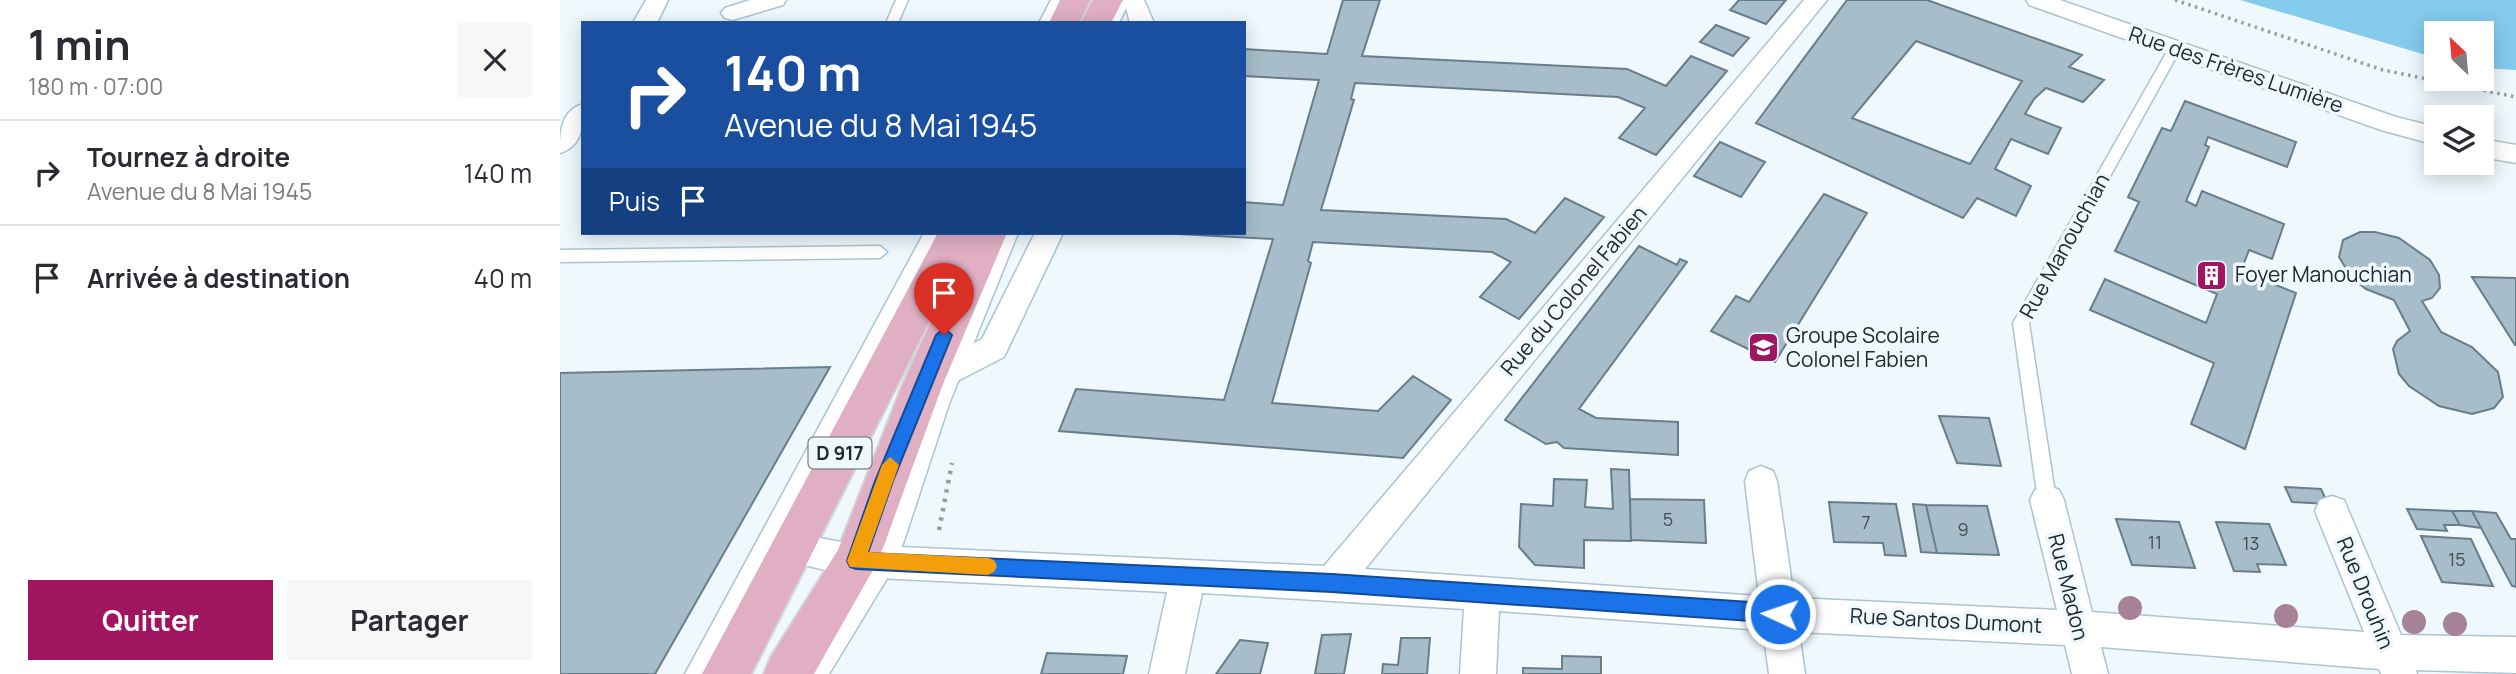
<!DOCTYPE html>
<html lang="fr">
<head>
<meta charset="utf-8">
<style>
  :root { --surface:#fff; --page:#f7f7f7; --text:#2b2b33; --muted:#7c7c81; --line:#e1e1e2; --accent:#a01560 }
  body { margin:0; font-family:Manrope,sans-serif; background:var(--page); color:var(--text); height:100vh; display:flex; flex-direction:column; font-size:26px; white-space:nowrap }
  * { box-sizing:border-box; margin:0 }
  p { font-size:23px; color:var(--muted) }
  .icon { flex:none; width:38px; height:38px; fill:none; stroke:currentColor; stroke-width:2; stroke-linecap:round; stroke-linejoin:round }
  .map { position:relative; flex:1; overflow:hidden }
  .side { display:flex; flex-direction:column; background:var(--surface); width:560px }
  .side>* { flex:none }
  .top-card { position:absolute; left:21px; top:21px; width:665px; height:214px; border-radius:0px; box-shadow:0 4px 18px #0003; background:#1a4fa0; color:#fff; overflow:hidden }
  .needle { width:46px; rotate:334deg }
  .tools { position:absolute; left:1864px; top:21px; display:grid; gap:14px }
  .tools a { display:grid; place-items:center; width:70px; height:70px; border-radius:0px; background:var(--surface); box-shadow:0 4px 18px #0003; font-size:35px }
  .pin { position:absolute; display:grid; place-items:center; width:60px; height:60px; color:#fff; margin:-72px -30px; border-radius:50% 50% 50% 0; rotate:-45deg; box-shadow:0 0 7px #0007 }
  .pin .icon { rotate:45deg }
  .me { position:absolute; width:77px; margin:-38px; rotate:273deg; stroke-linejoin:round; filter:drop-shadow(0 0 5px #0008) }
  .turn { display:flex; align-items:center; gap:24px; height:147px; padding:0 28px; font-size:32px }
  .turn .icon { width:91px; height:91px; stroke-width:2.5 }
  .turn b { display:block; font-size:49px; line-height:60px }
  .then { display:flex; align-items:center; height:66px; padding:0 28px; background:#0003; gap:14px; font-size:26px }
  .round { display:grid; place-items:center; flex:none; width:74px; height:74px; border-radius:0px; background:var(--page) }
  .overview { display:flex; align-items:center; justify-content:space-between; height:119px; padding:0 28px }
  h1 { font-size:42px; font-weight:700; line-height:52px }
  .cta { display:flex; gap:14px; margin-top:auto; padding:14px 28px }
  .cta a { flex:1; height:80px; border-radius:0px; background:var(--accent); color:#fff; font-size:28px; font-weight:700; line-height:80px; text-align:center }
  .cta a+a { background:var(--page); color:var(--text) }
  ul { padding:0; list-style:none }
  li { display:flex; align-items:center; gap:21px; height:105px; padding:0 28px; border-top:2px solid var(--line) }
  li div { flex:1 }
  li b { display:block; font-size:26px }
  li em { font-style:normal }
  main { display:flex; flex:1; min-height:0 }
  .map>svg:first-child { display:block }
  .water { fill:#84cbee }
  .building { fill:#a7beca; stroke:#687e89; stroke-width:2; fill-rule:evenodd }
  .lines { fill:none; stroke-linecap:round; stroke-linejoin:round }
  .service-casing { stroke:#adc4d0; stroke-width:3 }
  .minor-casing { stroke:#adc4d0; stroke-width:3 }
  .primary-casing { stroke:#d2d4d5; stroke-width:4 }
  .path-far1 { stroke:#949ea2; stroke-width:3.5; stroke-dasharray:2.5 4.5; stroke-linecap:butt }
  .path { stroke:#949ea2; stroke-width:4.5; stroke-dasharray:3.5 6; stroke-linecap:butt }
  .service { fill:#fff; fill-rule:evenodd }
  .minor { fill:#fff; fill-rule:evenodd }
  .primary { fill:#e0afc3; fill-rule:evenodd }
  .tree { fill:#a88299 }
  .route { fill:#1a73e8; stroke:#114b97; stroke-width:2 }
  .slow { fill:#f59e0b }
  .labels { text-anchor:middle; stroke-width:7; stroke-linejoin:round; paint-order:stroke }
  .number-label { font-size:18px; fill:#424e54 }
  .shield { fill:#eef8fd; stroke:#5e676b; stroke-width:2 }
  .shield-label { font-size:19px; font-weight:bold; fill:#20292d }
  .street-label { font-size:21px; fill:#20292d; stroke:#eef8fd }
  .poi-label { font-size:21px; fill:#20292d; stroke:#eef8fd; text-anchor:start }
</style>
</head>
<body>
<main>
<section class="side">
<div class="overview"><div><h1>1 min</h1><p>180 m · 07:00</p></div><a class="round"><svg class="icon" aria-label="close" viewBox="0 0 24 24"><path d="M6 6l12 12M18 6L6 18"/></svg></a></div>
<ul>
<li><svg class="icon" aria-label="right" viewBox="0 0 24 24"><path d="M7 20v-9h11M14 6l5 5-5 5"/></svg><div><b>Tournez à droite</b><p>Avenue du 8 Mai 1945</p></div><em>140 m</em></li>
<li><svg class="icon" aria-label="arrive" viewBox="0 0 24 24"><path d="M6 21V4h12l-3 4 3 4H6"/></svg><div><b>Arrivée à destination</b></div><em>40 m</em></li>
</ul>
<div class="cta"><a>Quitter</a><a>Partager</a></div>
</section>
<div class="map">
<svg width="1956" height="674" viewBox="0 0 1956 674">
  <rect width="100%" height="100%" fill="#eef8fd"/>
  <path class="water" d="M1680,0H1956V70L1922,68V33H1876V58Z"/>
  <path class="building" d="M783,0H820L802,56L1067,69L1106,86L1131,56L1167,71L1096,155L1059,138L1085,108L1058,97L795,83L791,99L794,100L761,210L946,219L975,233L1005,198L1044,217L959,319L920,297L951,262L932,252L753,242L748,261L751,263L712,403L818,411L853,376L891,400L843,458L499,431L516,389L664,400L713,239L600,233H684V202L723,205L759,80L684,76V49L767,54Z
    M1179,0H1226L1206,24L1170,10Z
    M1287,0H1367L1522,55L1509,67L1544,80L1523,102L1486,88L1474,99L1465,114L1501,128L1488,154L1451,139L1435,169L1471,186L1456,216L1417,198L1403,218L1196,123ZM1356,41L1462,81L1410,164L1292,118Z
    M1156,25L1189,38L1173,56L1140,42Z
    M1625,101L1736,142L1727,167L1648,137L1645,145L1649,147L1626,201L1636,206L1642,191L1724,224L1712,259L1689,250L1681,271L1736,293L1685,449L1631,424L1654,363L1530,310L1545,279L1646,323L1657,294L1555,251L1579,202L1568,197L1602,128L1611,131Z
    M1160,142L1205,162L1181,197L1134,176Z
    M1264,194L1307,213L1215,362L1151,331L1176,296L1189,302Z
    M1800,232H1815L1839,238L1870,260L1879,275L1880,288L1872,298L1862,301L1881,332L1912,347L1938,372L1943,397L1934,408L1912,414L1879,406L1849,386L1839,374L1833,349L1837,341L1850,331L1834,300L1806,289L1792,278L1779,257L1783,240Z
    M1079,246L1117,265L1120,259L1127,262L1019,409L1036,418L1118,422V455L1004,448L997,442L986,444L945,420Z
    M1912,277L1956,278V345H1955Z
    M270,367L95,674H0V373Z
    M1379,416L1429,418L1441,466L1397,463Z
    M1051,469L1069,470L1071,541L1024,540V568L975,565L959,547L961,504L993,506L994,479L1027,480L1025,507L1053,509Z
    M1725,487L1761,489L1768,504L1732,502Z
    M1070,499L1144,500L1146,543L1071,540Z
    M1269,502L1336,504L1346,556L1325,555L1323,543L1274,542Z
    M1353,504L1366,505L1377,553L1361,552Z
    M1366,505L1427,506L1439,555L1377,553Z
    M1847,509L1892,511L1900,525H1884L1887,531L1857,529Z
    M1892,511H1912L1921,528L1900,525Z
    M1912,511L1936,513L1951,539H1956V587L1952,586Z
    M1556,519L1619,522L1635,568L1572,565Z
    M1656,522L1709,524L1726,565L1697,564L1700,572L1674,571Z
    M1861,536L1911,539L1933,586L1882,582Z
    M791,634L784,674H755L762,635Z
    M841,638H870L867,674H822L823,664L838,665Z
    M680,640L708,643L700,674H656Z
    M487,653L567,656L563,674H481Z
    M1002,656L1041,657V674H963V668L1002,669Z"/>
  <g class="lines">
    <defs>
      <path id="service" d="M336,0H348L338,23H326Z
        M491,0H503L491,23H479Z
        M558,0H570L559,23H547Z
        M1615,44L1621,48L1469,323L1496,500L1493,506L1487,508L1481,506L1478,500L1453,323L1609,48Z
        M364,233H378L145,674H125Z
        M444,233H458L389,404L337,562L269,674H248L320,558L373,404Z
        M320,246L327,252L320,258L0,262V250Z"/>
      <path id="minor" d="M86,0H108L97,23H73Z
        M190,0H226L223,5L173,20L165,18L161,13L165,8Z
        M558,0H584L594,23H570L566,8Z
        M1244,0H1267L805,569L1199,596L1185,481L1189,471L1201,466L1213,471L1217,481L1234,598L1497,610L1470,500L1475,490L1487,485L1499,490L1504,500L1532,612L1804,632L1755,511L1760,500L1772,496L1784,500L1841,635L1956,637V673L1856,670L1857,674H1821L1819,669L1541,647L1548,674H1512L1505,645L1239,632L1245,674H1209L1203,630L939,611L936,674H900L904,609L642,593L625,674H589L607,592L296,577L218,559L213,548L218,537L230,532L296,545L764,566Z
        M1466,0H1500L1836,117L1876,127V145L1821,130L1469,5Z
        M23,104C23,125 23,146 0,153C0,133 0,111 23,104Z
        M1922,139L1956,145V163L1922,157Z
        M475,233H503L444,357L374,393L363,397L352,393L348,384L352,375L422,339Z"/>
      <path id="primary" d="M500,0H530L519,23H489Z
        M533,0H563L551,23H521Z
        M378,233H447L383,384L318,561L254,674H204L211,657L278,550L343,384L388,284L191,674H142Z"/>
    </defs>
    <use href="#service" class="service-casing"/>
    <use href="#minor" class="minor-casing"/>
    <use href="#primary" class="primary-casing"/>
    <path class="path-far1" d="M1615,0L1823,70L1956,97"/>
    <path class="path" d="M379,530L392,463"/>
    <use href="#service" class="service"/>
    <use href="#minor" class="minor"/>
    <use href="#primary" class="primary"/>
  </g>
  <g class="tree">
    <circle cx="1570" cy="608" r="12"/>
    <circle cx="1726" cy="616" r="12"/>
    <circle cx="1854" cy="622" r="12"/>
    <circle cx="1895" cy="624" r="12"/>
  </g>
  <path class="route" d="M384,328L392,335L333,481L308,553L772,574L1220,604L1227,607L1229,614L1227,620L1220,623L772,592L296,569L290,567L287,561L315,481L376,335Z"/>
  <path class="slow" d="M330,457L339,465L308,552L428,558L434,560L437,566L434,572L428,575L290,567L287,561L322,465Z"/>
  <defs>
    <symbol id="building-square" viewBox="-11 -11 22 22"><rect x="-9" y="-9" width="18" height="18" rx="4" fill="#a01560" stroke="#eef8fd"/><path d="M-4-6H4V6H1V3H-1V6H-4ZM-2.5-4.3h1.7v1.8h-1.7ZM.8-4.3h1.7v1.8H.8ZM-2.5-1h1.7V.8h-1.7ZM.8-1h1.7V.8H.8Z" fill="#fff"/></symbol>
    <symbol id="school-square" viewBox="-11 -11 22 22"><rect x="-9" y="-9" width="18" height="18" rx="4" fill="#a01560" stroke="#eef8fd"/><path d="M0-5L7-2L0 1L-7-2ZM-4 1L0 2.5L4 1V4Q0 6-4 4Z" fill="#fff"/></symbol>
  </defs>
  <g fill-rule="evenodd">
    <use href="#building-square" x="1634" y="258" width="35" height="35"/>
    <use href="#school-square" x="1186" y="330" width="35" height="35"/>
  </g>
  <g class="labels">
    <g class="number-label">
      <text x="1108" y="526">5</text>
      <text x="1306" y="529">7</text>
      <text x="1403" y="536">9</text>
      <text x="1595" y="549">11</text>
      <text x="1691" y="550">13</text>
      <text x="1897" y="566">15</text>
    </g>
    <rect class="shield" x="248.5" y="437.5" width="63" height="31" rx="5"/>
    <g class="shield-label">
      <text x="280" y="460">D 917</text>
    </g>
    <g class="street-label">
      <text transform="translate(1676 70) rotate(19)" y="7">Rue des Frères Lumière</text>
      <text transform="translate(1505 246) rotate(-61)" y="7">Rue Manouchian</text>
      <text transform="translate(1014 291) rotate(-50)" y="7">Rue du Colonel Fabien</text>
      <text transform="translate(1508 587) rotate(76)" y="7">Rue Madon</text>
      <text transform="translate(1805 593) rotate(68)" y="7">Rue Drouhin</text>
      <text transform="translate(1386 621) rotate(3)" y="7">Rue Santos Dumont</text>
    </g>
    <g class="poi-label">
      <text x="1675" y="282">Foyer Manouchian</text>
      <text x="1226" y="343">Groupe Scolaire<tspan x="1226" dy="24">Colonel Fabien</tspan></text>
    </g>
  </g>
</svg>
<div class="tools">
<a><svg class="needle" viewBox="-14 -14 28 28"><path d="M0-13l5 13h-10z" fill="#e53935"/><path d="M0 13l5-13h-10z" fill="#7c7c81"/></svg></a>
<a><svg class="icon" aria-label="layers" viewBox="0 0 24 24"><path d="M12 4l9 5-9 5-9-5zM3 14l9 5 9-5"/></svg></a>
</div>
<div class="pin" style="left:384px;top:335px;background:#d93025"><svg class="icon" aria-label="arrive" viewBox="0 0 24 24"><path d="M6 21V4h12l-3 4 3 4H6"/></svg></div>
<svg class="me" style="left:1220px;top:614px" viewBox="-20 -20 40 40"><circle r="17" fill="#1a73e8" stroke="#fff" stroke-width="3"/><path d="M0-11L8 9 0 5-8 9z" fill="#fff"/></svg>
<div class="top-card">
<div class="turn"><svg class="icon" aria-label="right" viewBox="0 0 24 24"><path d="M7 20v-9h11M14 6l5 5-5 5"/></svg><div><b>140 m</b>Avenue du 8 Mai 1945</div></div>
<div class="then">Puis<svg class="icon" aria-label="arrive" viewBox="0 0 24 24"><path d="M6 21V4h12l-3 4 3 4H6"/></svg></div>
</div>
</div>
</main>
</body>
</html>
